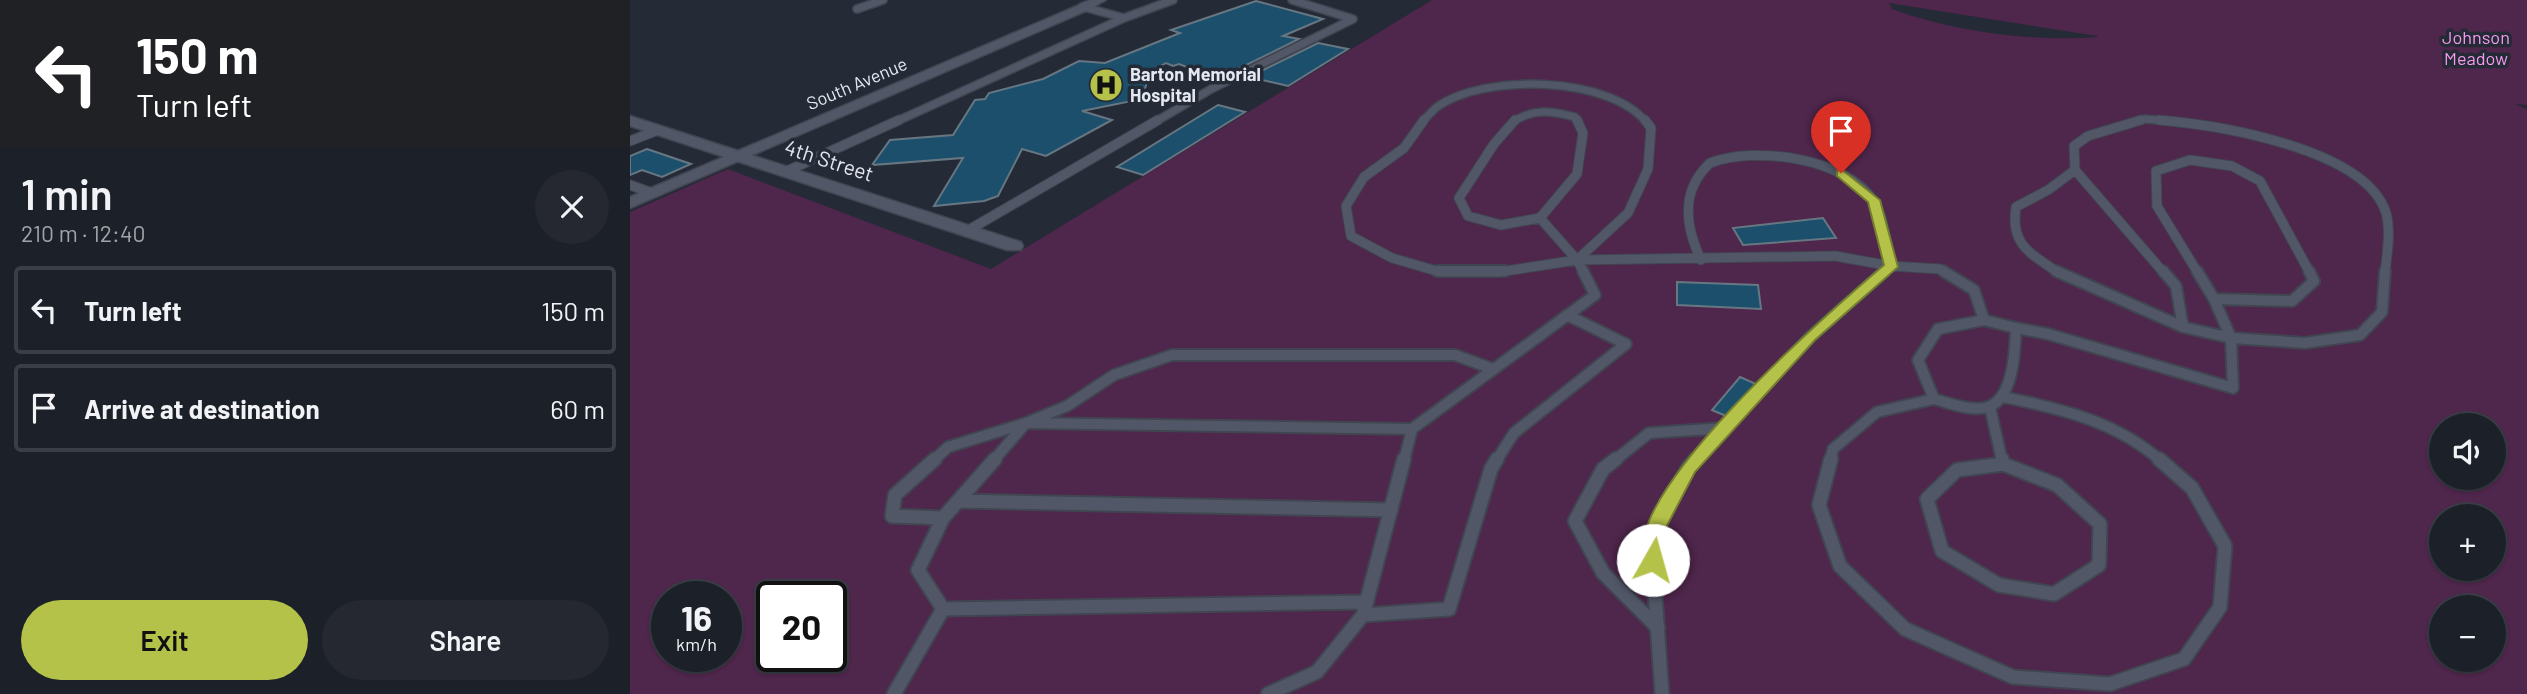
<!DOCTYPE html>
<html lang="en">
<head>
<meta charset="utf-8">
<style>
  :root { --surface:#1c2029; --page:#252831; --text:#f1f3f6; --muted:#a0a3a8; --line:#3a3e46; --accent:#b5c249 }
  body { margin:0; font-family:Barlow,sans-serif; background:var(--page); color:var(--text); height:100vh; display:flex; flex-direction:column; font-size:26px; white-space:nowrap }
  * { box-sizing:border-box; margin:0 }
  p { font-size:23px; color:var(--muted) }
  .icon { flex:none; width:38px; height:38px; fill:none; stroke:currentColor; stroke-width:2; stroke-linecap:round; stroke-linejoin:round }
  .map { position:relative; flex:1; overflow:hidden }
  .panel { display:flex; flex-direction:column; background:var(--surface); width:630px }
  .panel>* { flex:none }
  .top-card { background:#202124; color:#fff; overflow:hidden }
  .controls { position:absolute; left:1799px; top:413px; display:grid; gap:14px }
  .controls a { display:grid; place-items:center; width:77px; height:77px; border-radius:50%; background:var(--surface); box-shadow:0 2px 5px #0004,0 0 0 2px var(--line); font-size:35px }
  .speed { position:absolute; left:21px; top:581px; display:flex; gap:14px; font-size:35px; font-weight:700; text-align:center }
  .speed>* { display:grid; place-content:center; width:91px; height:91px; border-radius:50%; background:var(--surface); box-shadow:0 2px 5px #0004,0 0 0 2px var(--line); line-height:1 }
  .speed small { font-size:18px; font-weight:400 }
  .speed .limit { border:4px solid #111; border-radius:10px; background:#fff; color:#111 }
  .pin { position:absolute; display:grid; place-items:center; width:60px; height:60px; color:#fff; margin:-72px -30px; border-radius:50% 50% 50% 0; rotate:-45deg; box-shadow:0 0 7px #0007 }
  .pin .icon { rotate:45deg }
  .me { position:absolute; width:77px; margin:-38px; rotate:7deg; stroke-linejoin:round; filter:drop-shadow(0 0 5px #0008) }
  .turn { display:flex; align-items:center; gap:24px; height:147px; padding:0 21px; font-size:32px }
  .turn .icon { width:91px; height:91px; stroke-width:2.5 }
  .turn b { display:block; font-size:49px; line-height:60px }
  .round { display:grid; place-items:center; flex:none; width:74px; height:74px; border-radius:37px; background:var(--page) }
  .head { display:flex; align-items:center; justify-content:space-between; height:119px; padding:0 21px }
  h1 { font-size:42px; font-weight:600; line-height:52px }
  .primary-button { display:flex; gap:14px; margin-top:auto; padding:14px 21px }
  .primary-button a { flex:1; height:80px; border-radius:42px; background:var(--accent); color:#111; font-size:28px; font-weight:600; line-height:80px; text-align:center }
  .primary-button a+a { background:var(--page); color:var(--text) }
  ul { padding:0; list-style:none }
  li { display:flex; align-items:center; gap:21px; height:88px; margin:0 14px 10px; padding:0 7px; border:4px solid var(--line); border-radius:7px }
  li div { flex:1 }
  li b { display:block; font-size:26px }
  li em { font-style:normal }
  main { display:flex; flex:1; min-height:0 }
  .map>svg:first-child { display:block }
  .green { fill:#4f264c; fill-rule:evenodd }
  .building { fill:#1c4f6c; stroke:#677782; stroke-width:2 }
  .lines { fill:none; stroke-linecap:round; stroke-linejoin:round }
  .service-far3-casing { stroke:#414551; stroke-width:10 }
  .service-far2-casing { stroke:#414551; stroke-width:11 }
  .service-far1-casing { stroke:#414551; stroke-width:14 }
  .service-casing { stroke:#414551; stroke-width:17 }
  .minor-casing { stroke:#414551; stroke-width:3 }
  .tertiary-casing { stroke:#414551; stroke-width:3 }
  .service-far3 { stroke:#515766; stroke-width:7 }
  .service-far2 { stroke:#515766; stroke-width:9 }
  .service-far1 { stroke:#515766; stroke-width:10 }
  .service { stroke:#515766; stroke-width:13 }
  .minor { fill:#515766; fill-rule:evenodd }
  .tertiary { fill:#515766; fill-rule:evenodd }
  .route { fill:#b5c249; stroke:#767e2f; stroke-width:2 }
  .labels { text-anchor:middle; stroke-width:7; stroke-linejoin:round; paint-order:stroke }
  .far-park-label { font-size:18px; fill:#f69aed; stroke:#252a37 }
  .far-poi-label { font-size:18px; font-weight:bold; fill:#e4e8f1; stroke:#252a37; text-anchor:start }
  .far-street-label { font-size:18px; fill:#e4e8f1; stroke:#252a37 }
  .street-label { font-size:21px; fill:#e4e8f1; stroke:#252a37 }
</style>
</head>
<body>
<main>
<section class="panel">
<div class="top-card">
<div class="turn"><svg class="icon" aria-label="left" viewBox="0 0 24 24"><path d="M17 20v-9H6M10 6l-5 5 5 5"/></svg><div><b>150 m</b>Turn left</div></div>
</div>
<div class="head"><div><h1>1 min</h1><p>210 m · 12:40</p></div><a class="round"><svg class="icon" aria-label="close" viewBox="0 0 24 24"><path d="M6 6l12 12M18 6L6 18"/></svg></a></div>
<ul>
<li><svg class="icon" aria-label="left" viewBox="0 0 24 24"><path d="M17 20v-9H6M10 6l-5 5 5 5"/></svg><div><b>Turn left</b></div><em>150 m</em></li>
<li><svg class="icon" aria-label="arrive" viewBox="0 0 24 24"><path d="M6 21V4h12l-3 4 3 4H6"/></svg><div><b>Arrive at destination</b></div><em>60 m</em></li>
</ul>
<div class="primary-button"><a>Exit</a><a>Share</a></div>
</section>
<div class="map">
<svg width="1897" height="694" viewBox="0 0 1897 694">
  <rect width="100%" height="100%" fill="#252a37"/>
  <path class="green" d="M802,0H1897V105L1885,104L1897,109V694H0V212L98,169L361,269ZM1259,3L1467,36L1468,37C1401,42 1325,32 1262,9ZM1811,425H1864V478H1811ZM1811,516H1864V569H1811ZM37,597H96V656H37ZM142,597H201V656H142ZM1811,607H1864V660H1811Z"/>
  <path class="building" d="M626,1L693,19L653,36L669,39L596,75L583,70L575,74L549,64L543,66L536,63L520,72L512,99L452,111L482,120L416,156L392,149L368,196L354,201L304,206L333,158L242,165L260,140L323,135L345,100L355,99L359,93L413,79L449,61L475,63L550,33L541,30Z
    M688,43L718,49L658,86L619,77Z
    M588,105L615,112L513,175L487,167Z
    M17,149L61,164L32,177L12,170L0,175V156Z
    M1193,218L1206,238L1113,245L1103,228Z
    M1047,282L1128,285L1131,309L1047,305Z
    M1110,377L1126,384L1096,416L1082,410Z"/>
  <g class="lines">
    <defs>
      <path id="service-far3" d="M454,7L494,18
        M227,9L253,0
        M265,122L494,18L543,0
        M525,122L583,88L723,19L662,0
        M792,122C797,117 802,111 807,107C854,73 979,76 1016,122
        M883,122C903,108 923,111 945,117L947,122
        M1505,122L1515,119L1548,122"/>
      <path id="service-far2" d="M794,120L774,148L734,177L716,206L721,236L762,258L810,272H869L947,260L998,213L1018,169L1021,128L1015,120
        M885,120L864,144L829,198L838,216L871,225L910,218L947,174L953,133L947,120
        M1529,120C1586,125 1736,148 1756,213C1761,231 1757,254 1755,273
        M0,141L28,130
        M1445,170L1534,273
        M157,171L269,120
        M0,185L22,193
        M910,218L947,260
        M337,231L528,120
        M1071,260C1055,226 1050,191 1080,163C1125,146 1217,157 1245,203C1255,221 1256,246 1261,266
        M954,273L947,260L1205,256L1261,266L1310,269L1316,273
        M1253,273L1261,266
        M1429,273C1400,253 1380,245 1386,207L1418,190L1445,170L1444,146L1458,136L1511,120
        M1568,273L1527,206L1526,171L1560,160L1602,166L1630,181L1680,273"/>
      <path id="service-far1" d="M807,271H875
        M1313,271L1344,290L1354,320
        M1426,271L1553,327L1601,338L1675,343L1730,335L1752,312L1755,271
        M1533,271L1546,286L1553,327
        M1567,271L1584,299
        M1584,299L1662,301L1684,281L1679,271
        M1354,320L1386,328C1385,350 1384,398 1358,407C1341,412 1320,403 1304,399L1288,360L1308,329Z
        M1386,328L1418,334L1603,388L1601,338L1584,299
        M1373,397C1430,408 1487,422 1531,461
        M1360,407L1372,461
        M303,461L318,447L396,423L782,429
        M363,461L396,423L437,406L484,375L542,355H825L863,369
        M774,461L782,429L965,295L953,271
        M866,461L884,433L996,344L937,315
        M984,461L1019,433L1095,428
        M1065,461L1180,337L1255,271
        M1200,461L1203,449L1247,412L1304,399"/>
      <path id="service" d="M305,459L265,495L262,516L313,518
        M986,459L973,469L945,521L973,573L1028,628
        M1201,459L1189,505L1210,566L1275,629L1383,677L1480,684L1554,659L1590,607L1595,546L1562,488L1529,459
        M1372,459L1373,464
        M1373,464L1427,485L1470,524L1469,565L1424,594L1369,585L1312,551L1297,499L1327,470Z
        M328,501L761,510
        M313,609L737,602
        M733,615L819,609L861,469L867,459
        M264,694L313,609L288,570L313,518L365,459
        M638,694L687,672L733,615L774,459
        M1032,694L1021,537L1058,468L1066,459"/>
      <path id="minor" d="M460,0H476L458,10H450V4Z
        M0,116L391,242L393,246L391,250H377L0,126Z"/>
      <path id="tertiary" d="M454,3L460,7L458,10L0,208V197Z"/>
    </defs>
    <use href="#service-far3" class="service-far3-casing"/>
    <use href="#service-far2" class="service-far2-casing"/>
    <use href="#service-far1" class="service-far1-casing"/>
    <use href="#service" class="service-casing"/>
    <use href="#minor" class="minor-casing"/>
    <use href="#tertiary" class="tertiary-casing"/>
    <use href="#service-far3" class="service-far3"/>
    <use href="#service-far2" class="service-far2"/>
    <use href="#service-far1" class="service-far1"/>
    <use href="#service" class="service"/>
    <use href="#minor" class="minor"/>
    <use href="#tertiary" class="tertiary"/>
  </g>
  <path class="route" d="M1211,169L1250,200L1268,267L1185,340L1065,472L1031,537L1033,560L1030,566H1016C981,500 1205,307 1254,265L1238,202L1207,176V171Z"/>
  <defs>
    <symbol id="hospital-disc" viewBox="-11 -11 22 22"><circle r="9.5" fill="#b5c249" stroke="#252a37"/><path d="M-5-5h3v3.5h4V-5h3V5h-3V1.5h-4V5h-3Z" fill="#111"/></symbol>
  </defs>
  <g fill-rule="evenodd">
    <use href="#hospital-disc" x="457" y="66" width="38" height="38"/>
  </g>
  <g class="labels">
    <g class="far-park-label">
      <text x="1846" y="44">Johnson<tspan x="1846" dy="21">Meadow</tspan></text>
    </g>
    <g class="far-poi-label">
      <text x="500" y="81">Barton Memorial<tspan x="500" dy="21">Hospital</tspan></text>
    </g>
    <g class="far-street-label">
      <text transform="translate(227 84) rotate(-23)" y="6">South Avenue</text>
    </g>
    <g class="street-label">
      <text transform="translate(199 161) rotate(18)" y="7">4th Street</text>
    </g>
  </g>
</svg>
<div class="controls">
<a><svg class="icon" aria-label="sound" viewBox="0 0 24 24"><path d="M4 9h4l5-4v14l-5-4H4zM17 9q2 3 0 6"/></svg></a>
<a>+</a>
<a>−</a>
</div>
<div class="speed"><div>16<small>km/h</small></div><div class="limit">20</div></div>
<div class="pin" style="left:1211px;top:173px;background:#d93025"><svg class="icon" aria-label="arrive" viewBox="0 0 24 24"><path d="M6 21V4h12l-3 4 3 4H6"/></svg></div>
<svg class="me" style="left:1023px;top:560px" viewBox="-20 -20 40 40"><circle r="19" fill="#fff"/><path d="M0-13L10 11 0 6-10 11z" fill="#b5c249"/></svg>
</div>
</main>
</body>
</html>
